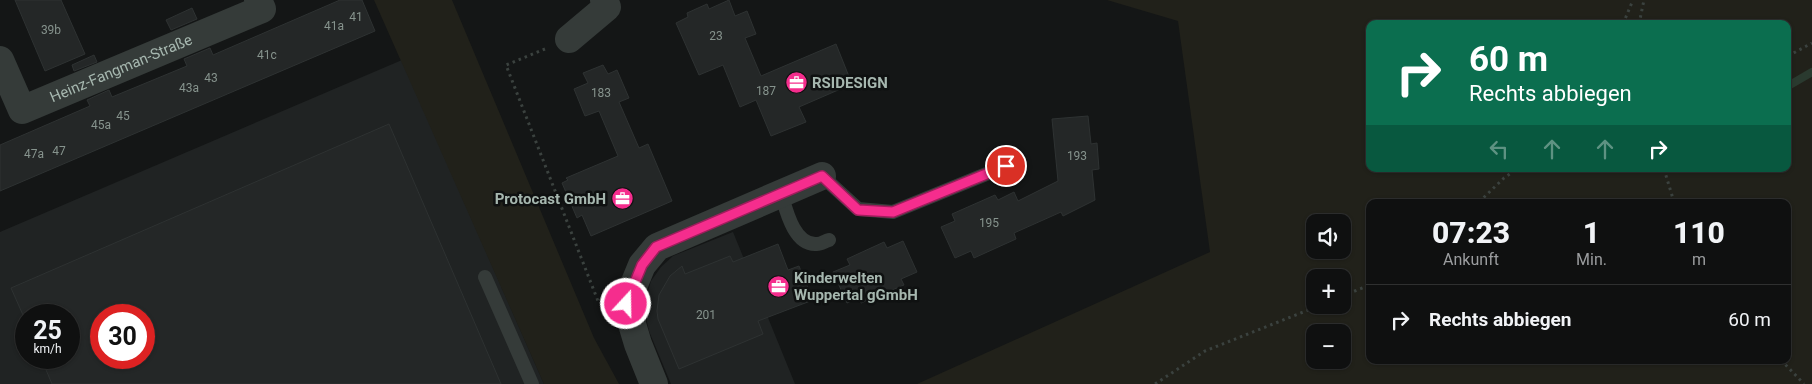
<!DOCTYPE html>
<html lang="de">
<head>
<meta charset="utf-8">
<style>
  :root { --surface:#0f1010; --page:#1d1e1e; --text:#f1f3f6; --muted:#9b9d9f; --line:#2f3030 }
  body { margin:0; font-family:Roboto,sans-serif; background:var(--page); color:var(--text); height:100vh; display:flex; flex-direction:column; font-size:19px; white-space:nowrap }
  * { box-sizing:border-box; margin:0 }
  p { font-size:16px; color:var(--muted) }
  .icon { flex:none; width:28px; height:28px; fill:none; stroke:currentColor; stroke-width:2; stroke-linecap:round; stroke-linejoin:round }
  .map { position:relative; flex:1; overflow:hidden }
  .side { position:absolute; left:1366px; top:199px; width:425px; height:165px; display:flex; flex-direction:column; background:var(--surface); border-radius:10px; box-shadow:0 1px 4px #0004,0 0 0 1px var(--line) }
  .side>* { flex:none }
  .banner { position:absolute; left:1366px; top:20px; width:425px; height:152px; border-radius:10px; box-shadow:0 1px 4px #0004,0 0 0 1px var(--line); background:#0b6e4f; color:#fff; overflow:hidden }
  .controls { position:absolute; left:1306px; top:214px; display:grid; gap:10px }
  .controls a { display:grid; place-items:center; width:45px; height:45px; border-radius:10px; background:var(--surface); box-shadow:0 1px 4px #0004,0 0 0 1px var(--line); font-size:25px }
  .speed { position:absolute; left:15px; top:304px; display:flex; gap:10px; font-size:25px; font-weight:700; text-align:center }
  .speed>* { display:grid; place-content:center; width:65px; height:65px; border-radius:50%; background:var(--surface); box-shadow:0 1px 4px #0004,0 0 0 1px var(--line); line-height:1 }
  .speed small { font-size:12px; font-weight:400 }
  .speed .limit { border:8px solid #d22; background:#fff; color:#111 }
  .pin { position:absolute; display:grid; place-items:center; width:42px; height:42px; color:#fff; margin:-21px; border:2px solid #fff; border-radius:50%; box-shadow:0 1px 5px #0007 }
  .me { position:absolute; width:55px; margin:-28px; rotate:21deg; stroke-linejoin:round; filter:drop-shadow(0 0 4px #0008) }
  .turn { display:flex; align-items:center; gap:18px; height:105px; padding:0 20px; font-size:22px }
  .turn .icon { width:65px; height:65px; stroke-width:2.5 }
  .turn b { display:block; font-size:35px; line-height:42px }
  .lanes { display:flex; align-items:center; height:48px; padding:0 20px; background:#0003; justify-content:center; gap:25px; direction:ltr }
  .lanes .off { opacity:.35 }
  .eta { display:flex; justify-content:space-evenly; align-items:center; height:85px; text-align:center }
  .eta b { font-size:30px; font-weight:800; line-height:35px }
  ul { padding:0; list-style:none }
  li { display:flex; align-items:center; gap:15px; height:70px; padding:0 20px; border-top:1px solid var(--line) }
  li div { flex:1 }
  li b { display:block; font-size:19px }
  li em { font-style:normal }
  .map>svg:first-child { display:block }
  .built { fill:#202323; fill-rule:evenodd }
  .green { fill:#21211a; fill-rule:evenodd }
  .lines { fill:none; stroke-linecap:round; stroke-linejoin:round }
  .stream { stroke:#2a3a2f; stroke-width:8 }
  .building { fill:#242727; stroke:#2e3232; fill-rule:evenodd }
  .path { stroke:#3b423f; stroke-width:3; stroke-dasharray:2.5 4; stroke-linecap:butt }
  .service { stroke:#353b39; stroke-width:14 }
  .minor { stroke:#353b39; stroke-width:28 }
  .route-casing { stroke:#9f1d5c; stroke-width:12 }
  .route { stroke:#f52d8d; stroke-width:9 }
  .labels { text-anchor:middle; stroke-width:5; stroke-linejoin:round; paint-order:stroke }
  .number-label { font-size:12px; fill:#86938d }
  .street-label { font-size:15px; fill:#a6b7af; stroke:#0f1111 }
  .poi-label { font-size:15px; font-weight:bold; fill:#a6b7af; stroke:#0f1111; text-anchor:start }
</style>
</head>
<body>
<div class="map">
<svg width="1812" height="384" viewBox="0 0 1812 384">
  <rect width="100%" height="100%" fill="#141616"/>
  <path class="built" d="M402,60L544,384H0V232ZM26,315H69V358H26ZM101,315H144V358H101Z
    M733,232L795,384H671L649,331L645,313L647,295L651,281L661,267L673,256Z"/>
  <path class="green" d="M374,0H452L594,338L619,384H544Z
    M1107,0H1812V384H917L1210,252L1178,21ZM1370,24H1788V169H1370ZM1370,202H1788V360H1370ZM1315,222H1342V250H1315ZM1315,278H1342V305H1315ZM1315,332H1342V360H1315Z"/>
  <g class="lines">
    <path class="stream" d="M1788,86L1812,72"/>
  </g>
  <path class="building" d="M15,0H61L85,54L45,71Z
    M340,0H362L375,31L0,191V145L90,106L87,100L109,90L112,97L187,66L184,59L210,48L213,55Z
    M729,0L735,16L747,11L756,34L745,38L761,76L836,44L852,84L799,107L806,122L771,136L756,100L740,107L723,65L699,75L676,23L688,17L687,13L707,4L709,9Z
    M192,8L197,19L171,30L166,20Z
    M94,55L97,62L74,71L72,65Z
    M603,65L608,74L617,70L629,98L619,102L639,148L648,144L672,201L591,236L582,215L577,218L562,183L568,180L566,178L618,156L599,111L585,116L574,89L588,83L583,73Z
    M1088,116L1091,144L1097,143L1099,169L1092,170L1095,200L1063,216L1061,212L1014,233L1016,239L974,258L971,251L955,258L941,227L955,221L952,214L995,195L998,200L1014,192L1018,201L1058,181L1052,119Z
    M389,124L501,384H52L41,358H69V315H23L11,288ZM101,315H144V358H101Z
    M903,241L917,272L901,279L904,285L861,303L859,298L847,303L833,272L850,265L847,259L884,242L887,248Z
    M778,244L788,270L799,266L813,300L758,321L763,334L679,369L658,319L657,311L659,295L670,276L682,266L685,274L730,256L733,262Z"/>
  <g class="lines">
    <path class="path" d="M1623,24L1633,0
      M1639,24L1644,0
      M545,49L506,65L598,301
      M1788,56L1812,43
      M1664,169L1674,202
      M1479,202L1504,178L1517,169
      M1342,296L1370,285
      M1781,360L1804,384
      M1155,384L1205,351L1321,305"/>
    <path class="service" d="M822,176L858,209L893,212L1006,166
      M781,193C786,210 794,246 817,244C821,244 825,241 829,240
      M485,277L532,384"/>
    <g class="minor">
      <path d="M569,39L607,7L604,0"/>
      <path id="s1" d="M0,60L22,110L262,9L258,0"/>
      <path d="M654,384L638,344L626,304L642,265L657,247L822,176"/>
    </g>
  </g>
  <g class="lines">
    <defs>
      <path id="route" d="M626,304L642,265L656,247L822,176L858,210L893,212L1006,166"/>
    </defs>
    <use href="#route" class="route-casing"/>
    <use href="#route" class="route"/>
  </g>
  <defs>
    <symbol id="office-disc" viewBox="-11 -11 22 22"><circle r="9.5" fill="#f52d8d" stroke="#0f1111"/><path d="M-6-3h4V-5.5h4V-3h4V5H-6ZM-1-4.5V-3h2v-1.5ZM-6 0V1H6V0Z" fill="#fff"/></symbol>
  </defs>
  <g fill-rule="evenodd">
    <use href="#office-disc" x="784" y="70" width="25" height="25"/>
    <use href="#office-disc" x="610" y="186" width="25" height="25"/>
    <use href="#office-disc" x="766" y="274" width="25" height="25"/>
  </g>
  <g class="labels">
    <g class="number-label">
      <text x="356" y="21">41</text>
      <text x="334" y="30">41a</text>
      <text x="51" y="34">39b</text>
      <text x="716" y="40">23</text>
      <text x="267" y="59">41c</text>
      <text x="211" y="82">43</text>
      <text x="189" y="92">43a</text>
      <text x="766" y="95">187</text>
      <text x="601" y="97">183</text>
      <text x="123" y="120">45</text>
      <text x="101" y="129">45a</text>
      <text x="59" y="155">47</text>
      <text x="34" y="158">47a</text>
      <text x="1077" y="160">193</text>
      <text x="989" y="227">195</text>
      <text x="706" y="319">201</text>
    </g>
    <g class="street-label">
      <text dy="5" stroke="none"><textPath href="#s1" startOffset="162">Heinz-Fangman-Straße</textPath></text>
    </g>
    <g class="poi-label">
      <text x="812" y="88">RSIDESIGN</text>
      <text x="606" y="204" text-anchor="end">Protocast GmbH</text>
      <text x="794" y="283">Kinderwelten<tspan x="794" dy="17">Wuppertal gGmbH</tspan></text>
    </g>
  </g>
</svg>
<div class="controls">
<a><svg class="icon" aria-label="sound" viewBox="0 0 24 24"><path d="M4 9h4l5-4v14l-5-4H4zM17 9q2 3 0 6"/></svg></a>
<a>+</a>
<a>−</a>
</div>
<div class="speed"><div>25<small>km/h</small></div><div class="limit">30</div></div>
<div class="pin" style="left:1006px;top:166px;background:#d93025"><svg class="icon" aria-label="arrive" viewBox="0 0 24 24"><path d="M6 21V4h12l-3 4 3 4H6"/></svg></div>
<svg class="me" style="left:626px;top:304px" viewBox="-20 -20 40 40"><circle r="17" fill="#f52d8d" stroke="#fff" stroke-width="3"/><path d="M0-11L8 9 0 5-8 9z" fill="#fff"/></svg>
<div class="banner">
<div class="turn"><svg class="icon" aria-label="right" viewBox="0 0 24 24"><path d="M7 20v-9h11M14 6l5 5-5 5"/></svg><div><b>60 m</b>Rechts abbiegen</div></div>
<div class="lanes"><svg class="icon off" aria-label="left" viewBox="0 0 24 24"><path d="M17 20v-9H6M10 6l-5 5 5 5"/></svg><svg class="icon off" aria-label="ahead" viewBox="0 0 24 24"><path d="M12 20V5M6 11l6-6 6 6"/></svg><svg class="icon off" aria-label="ahead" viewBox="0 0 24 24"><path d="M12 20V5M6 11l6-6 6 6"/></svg><svg class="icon" aria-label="right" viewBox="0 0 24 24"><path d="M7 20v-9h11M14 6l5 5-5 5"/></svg></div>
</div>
<section class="side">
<div class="eta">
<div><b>07:23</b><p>Ankunft</p></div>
<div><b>1</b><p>Min.</p></div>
<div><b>110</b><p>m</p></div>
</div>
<ul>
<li><svg class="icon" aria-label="right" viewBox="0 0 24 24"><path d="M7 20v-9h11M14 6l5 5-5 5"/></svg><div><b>Rechts abbiegen</b></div><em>60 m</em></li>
</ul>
</section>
</div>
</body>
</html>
